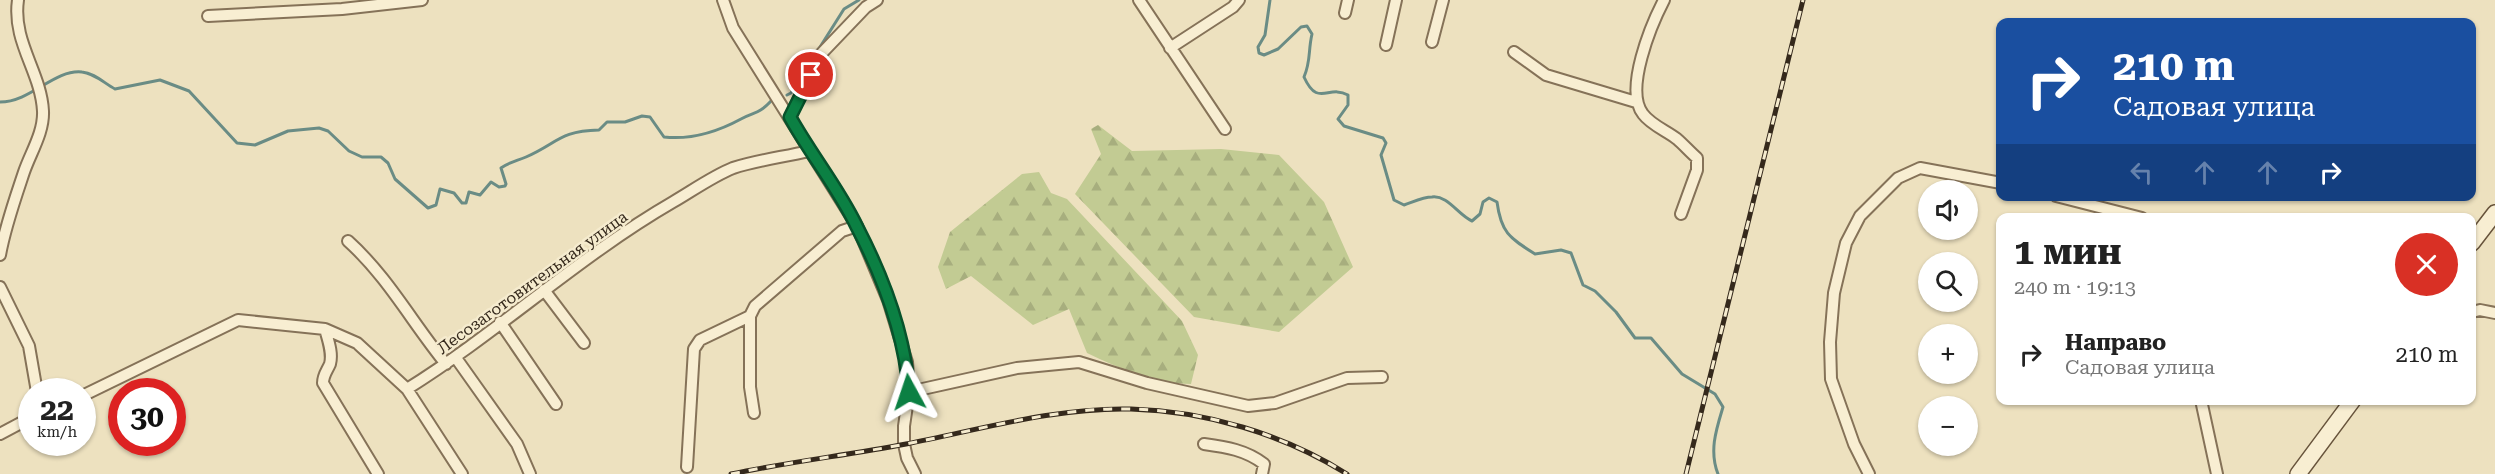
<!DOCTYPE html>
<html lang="ru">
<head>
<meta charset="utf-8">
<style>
  :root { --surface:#fff; --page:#f6f6f6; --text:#222; --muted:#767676 }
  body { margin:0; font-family:"Roboto Serif",serif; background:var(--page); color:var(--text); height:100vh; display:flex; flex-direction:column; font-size:22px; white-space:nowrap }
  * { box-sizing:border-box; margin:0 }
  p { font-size:20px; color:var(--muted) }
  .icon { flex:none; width:33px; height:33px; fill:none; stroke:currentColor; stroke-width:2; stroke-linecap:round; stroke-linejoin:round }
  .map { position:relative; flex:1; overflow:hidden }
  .details { position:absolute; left:1996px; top:213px; width:480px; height:192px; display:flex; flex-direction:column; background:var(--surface); border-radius:12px; box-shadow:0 2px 4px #0004 }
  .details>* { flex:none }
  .top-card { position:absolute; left:1996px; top:18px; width:480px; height:183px; border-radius:12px; box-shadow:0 2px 4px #0004; background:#1a4fa0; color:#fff; overflow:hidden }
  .fabs { position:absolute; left:1918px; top:180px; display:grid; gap:12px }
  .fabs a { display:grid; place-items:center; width:60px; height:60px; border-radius:50%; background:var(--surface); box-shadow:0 2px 4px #0004; font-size:30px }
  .speed { position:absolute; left:18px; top:378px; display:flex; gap:12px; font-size:30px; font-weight:700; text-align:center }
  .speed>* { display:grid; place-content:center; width:78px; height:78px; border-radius:50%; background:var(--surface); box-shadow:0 2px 4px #0004; line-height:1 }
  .speed small { font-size:15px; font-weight:400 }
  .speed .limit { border:9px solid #d22; background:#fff; color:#111 }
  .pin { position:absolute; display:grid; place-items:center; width:51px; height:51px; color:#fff; margin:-26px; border:3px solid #fff; border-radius:50%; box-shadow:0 2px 6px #0007 }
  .me { position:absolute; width:66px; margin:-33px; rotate:355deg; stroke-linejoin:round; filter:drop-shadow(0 0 4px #0008) }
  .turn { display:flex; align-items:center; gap:21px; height:126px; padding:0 18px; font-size:27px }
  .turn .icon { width:78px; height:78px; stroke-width:2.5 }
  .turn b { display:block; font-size:42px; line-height:51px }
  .lanes { display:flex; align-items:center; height:57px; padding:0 18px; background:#0003; justify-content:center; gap:30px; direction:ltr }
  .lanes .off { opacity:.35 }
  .round { display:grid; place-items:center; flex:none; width:63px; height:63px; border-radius:32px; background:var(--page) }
  .headline { display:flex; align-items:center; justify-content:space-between; height:102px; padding:0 18px }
  h1 { font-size:36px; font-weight:700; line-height:45px }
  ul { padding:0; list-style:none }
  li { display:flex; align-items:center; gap:18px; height:78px; padding:0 18px }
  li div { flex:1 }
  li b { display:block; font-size:22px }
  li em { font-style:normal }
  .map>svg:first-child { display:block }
  .forest { fill:url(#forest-firs) }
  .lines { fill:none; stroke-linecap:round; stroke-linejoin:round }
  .stream { stroke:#6a8c85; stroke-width:3 }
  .street-casing { stroke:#857258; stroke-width:14 }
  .secondary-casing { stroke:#67533b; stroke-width:18 }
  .street { stroke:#f8eed2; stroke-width:10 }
  .secondary { stroke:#f8eed2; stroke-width:15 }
  .rail-casing { stroke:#35291c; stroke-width:5 }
  .rail { stroke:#f5ebce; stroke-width:3; stroke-dasharray:9; stroke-linecap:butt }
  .route-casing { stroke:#07532c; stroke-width:15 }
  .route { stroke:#0b8043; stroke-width:10 }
  .labels { text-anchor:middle; stroke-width:5; stroke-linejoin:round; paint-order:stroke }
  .street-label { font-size:16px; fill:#35291c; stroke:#f5ebce }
</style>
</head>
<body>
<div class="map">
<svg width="2495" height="474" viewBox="0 0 2495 474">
  <defs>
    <pattern id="forest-firs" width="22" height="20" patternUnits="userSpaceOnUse" patternTransform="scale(1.5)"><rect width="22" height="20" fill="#c2cb93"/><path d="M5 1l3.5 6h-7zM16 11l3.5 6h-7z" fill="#a7ae7e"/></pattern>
  </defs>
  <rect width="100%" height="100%" fill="#ede1bf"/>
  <path class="forest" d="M1098,125L1132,151L1221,149L1279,155L1324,202L1353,267L1279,332L1194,317L1075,194L1101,154L1091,129Z
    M1039,172L1051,193L1067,199L1182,321L1198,355L1191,384C1153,383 1121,369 1087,353L1069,309L1033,325L971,276L946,289L938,267L950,232L1022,174Z"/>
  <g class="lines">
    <path class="stream" d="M1270,0L1265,35L1258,47L1259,53L1264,55L1278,49L1301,27L1307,26L1312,34C1308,51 1311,61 1304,77C1318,108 1328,84 1348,95V105L1338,119L1344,126L1383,138L1386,143L1381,155L1394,200L1404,205C1413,202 1423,197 1432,197C1448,195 1458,215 1472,221L1480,214L1483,202L1489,198L1497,202C1501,233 1510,238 1535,254L1561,250L1571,253L1583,285L1595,291L1616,312L1635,338H1651L1682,374L1715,394L1723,407C1716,430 1709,451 1718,474
      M787,95L791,93L844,9L859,0
      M0,102C31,102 54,69 82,72C94,73 104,83 115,89L160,80L189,91L237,143L255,145L288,131L319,128L328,131L349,151L362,157H381L388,163L395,179L428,208L436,205L440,189L454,193L462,203H466L469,192L480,195L491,182L499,187L505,186L506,184L501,168C509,162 517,161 526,157C558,143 559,131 599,130L607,122H625L642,116L650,117L664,137C691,140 717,132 741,119C756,111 758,115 772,100L775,101"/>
    <defs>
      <path id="street" d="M723,0L733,28L857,226L888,300L907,362L909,392L904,426V444L907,458L915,474
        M1139,0L1225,129
        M1664,0C1651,25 1624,90 1643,114C1651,125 1667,131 1677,139C1684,145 1690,152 1697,158V170L1681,214
        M1345,13L1348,0
        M208,16L342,9L422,0
        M1432,42L1443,0
        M1386,45L1396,0
        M1170,48L1233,7L1239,0
        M1514,52L1546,75L1636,102
        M790,117L821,54L866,7L877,0
        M2056,196L2142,218
        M348,241C388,277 413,324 446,364
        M0,255C5,227 15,199 24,172C31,152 44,132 43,111C41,72 12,42 18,0
        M0,287L29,346L37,392
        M544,290L584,343
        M2472,312L2480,310L2495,313
        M500,322L556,404
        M325,329C328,340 333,353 330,364C327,371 323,375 323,383L378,474
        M456,358L517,444L530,474
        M407,389C500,331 578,257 673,202C692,191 713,176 733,168C757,160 784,157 809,151
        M909,392L1017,368L1079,362L1147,383L1248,406L1275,403L1347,378L1382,377
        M82,396L238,320L325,329L357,343L407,389L462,474
        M2201,400L2217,474
        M754,413L750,387V316L755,306L842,231L857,226
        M0,434L32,417
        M1204,444C1226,447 1246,450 1264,464L1262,474
        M687,467L694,349L700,340L750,316
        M1869,474L1854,444L1831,379L1830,342L1834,293L1846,243L1860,216L1898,178L1920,168L2001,183"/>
      <path id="secondary" d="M2472,243L2495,213
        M2298,474L2353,400"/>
    </defs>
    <use href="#street" class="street-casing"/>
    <use href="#secondary" class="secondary-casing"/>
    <use href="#street" class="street"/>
    <use href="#secondary" class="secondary"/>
    <defs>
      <path id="rail" d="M731,474C789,462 848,455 906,444C979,430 1056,407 1131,409C1206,411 1283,434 1347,474
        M1686,474L1803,0"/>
    </defs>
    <use href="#rail" class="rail-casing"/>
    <use href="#rail" class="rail"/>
  </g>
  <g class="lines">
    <defs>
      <path id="route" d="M811,75L790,117C811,155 839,189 857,227C883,277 905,336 909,392"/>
    </defs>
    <use href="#route" class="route-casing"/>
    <use href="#route" class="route"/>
  </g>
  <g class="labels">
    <g class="street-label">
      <text transform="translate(532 282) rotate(-36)" y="6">Лесозаготовительная улица</text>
    </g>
  </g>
</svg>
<div class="fabs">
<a><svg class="icon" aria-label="sound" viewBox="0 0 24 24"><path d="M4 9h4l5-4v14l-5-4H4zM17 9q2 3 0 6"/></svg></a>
<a><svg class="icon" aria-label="search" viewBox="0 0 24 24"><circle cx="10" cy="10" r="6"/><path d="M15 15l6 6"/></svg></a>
<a>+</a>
<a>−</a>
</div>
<div class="speed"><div>22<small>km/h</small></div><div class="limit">30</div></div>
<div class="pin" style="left:811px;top:75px;background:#d93025"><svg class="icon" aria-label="arrive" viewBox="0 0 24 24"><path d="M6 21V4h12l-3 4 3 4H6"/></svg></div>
<svg class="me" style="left:909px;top:392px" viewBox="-20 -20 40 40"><path d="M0-17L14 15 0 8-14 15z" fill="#0b8043" stroke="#fff" stroke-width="4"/></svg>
<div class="top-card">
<div class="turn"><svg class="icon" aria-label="right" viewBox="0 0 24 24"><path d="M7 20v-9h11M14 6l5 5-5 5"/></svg><div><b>210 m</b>Садовая улица</div></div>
<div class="lanes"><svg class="icon off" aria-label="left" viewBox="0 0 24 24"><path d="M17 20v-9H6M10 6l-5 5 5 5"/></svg><svg class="icon off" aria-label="ahead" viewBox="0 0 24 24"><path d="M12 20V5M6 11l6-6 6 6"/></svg><svg class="icon off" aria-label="ahead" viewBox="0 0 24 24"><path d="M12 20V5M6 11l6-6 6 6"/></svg><svg class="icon" aria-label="right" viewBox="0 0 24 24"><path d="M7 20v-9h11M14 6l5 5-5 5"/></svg></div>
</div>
<section class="details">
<div class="headline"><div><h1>1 мин</h1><p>240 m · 19:13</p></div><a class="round" style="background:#d93025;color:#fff"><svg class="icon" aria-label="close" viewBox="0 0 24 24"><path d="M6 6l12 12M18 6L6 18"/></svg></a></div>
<ul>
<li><svg class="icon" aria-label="right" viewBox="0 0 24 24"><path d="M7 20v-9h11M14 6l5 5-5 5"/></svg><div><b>Направо</b><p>Садовая улица</p></div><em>210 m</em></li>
</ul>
</section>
</div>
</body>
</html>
